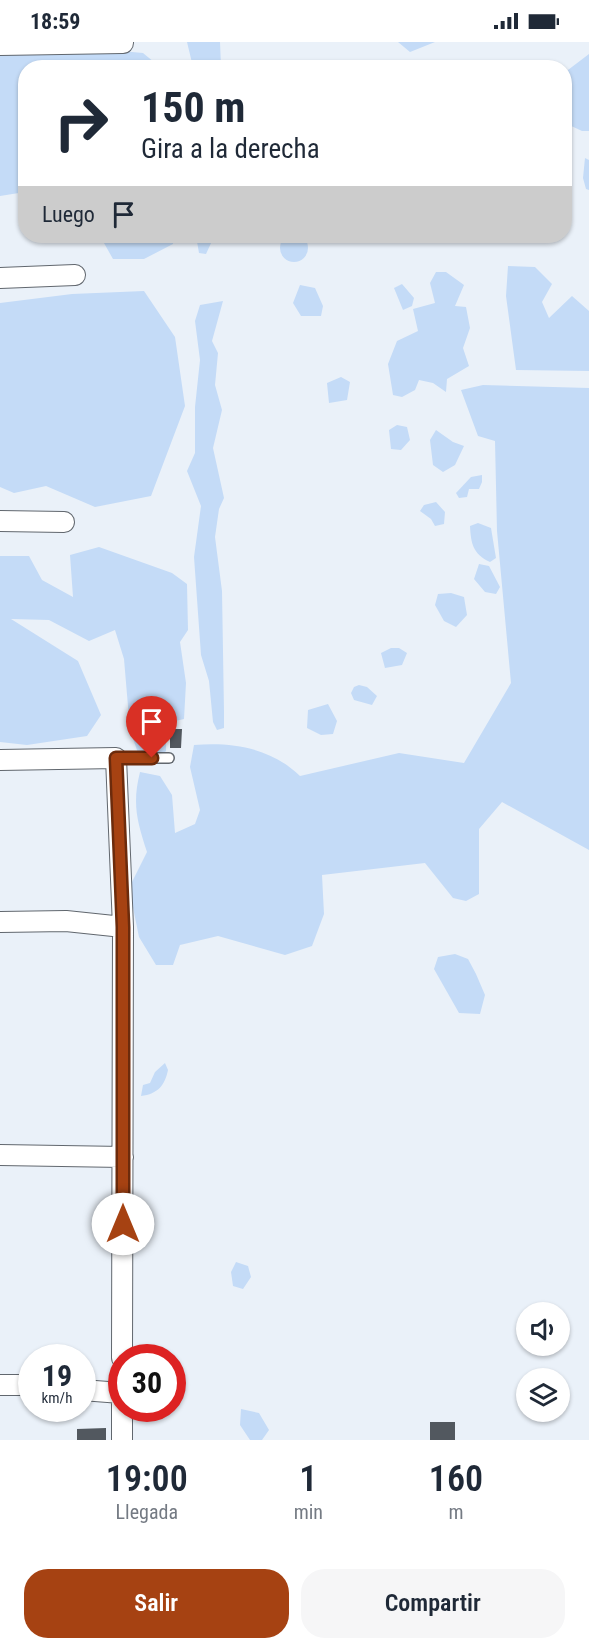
<!DOCTYPE html>
<html lang="es">
<head>
<meta charset="utf-8">
<style>
  :root { --surface:#fff; --page:#f6f6f7; --text:#1f2937; --muted:#747a83; --accent:#a64212 }
  body { margin:0; font-family:"Roboto Condensed",sans-serif; background:var(--page); color:var(--text); height:100vh; display:flex; flex-direction:column; font-size:22px; white-space:nowrap }
  * { box-sizing:border-box; margin:0 }
  p { font-size:20px; color:var(--muted) }
  .icon { flex:none; width:33px; height:33px; fill:none; stroke:currentColor; stroke-width:2; stroke-linecap:round; stroke-linejoin:round }
  .map { position:relative; height:1398px; overflow:hidden }
  .drawer { display:flex; flex-direction:column; background:var(--surface); flex:1 }
  .drawer>* { flex:none }
  .banner { position:absolute; left:18px; top:18px; width:554px; height:183px; border-radius:24px; box-shadow:0 2px 4px #0004; background:#fff; color:var(--text); overflow:hidden }
  .tools { position:absolute; left:516px; top:1260px; display:grid; gap:12px }
  .tools a { display:grid; place-items:center; width:54px; height:54px; border-radius:50%; background:var(--surface); box-shadow:0 2px 4px #0004; font-size:30px }
  .speed { position:absolute; left:18px; top:1302px; display:flex; gap:12px; font-size:30px; font-weight:700; text-align:center }
  .speed>* { display:grid; place-content:center; width:78px; height:78px; border-radius:50%; background:var(--surface); box-shadow:0 2px 4px #0004; line-height:1 }
  .speed small { font-size:15px; font-weight:400 }
  .speed .limit { border:9px solid #d22; background:#fff; color:#111 }
  .pin { position:absolute; display:grid; place-items:center; width:51px; height:51px; color:#fff; margin:-62px -26px; border-radius:50% 50% 50% 0; rotate:-45deg; box-shadow:0 0 6px #0007 }
  .pin .icon { rotate:45deg }
  .me { position:absolute; width:66px; margin:-33px; rotate:0deg; stroke-linejoin:round; filter:drop-shadow(0 0 4px #0008) }
  .turn { display:flex; align-items:center; gap:21px; height:126px; padding:0 24px; font-size:27px }
  .turn .icon { width:78px; height:78px; stroke-width:2.5 }
  .turn b { display:block; font-size:42px; line-height:51px }
  .then { display:flex; align-items:center; height:57px; padding:0 24px; background:#0003; gap:12px; font-size:22px }
  .eta { display:flex; justify-content:space-evenly; align-items:center; height:102px; text-align:center }
  .eta b { font-size:36px; font-weight:600; line-height:42px }
  .cta { display:flex; gap:12px; margin-top:auto; padding:12px 24px }
  .cta a { flex:1; height:69px; border-radius:24px; background:var(--accent); color:#fff; font-size:24px; font-weight:600; line-height:69px; text-align:center }
  .cta a+a { background:var(--page); color:var(--text) }
  .status { display:flex; justify-content:space-between; align-items:center; height:42px; padding:0 30px; background:var(--surface); direction:ltr }
  .status svg { height:16px; fill:currentColor }
  .map>svg:first-child { display:block }
  .green { fill:#c4dbf7 }
  .building { fill:#52585f }
  .lines { fill:none; stroke-linecap:round; stroke-linejoin:round }
  .service-casing { stroke:#61676e; stroke-width:12 }
  .minor-casing { stroke:#61676e; stroke-width:22 }
  .service { stroke:#fff; stroke-width:9 }
  .minor { stroke:#fff; stroke-width:20 }
  .route-casing { stroke:#6c2b0c; stroke-width:15 }
  .route { stroke:#a64212; stroke-width:10 }
</style>
</head>
<body>
<div class="status"><b>18:59</b><svg viewBox="0 0 49 12"><path d="M0 12V9h3v3zM5 12V6h3v6zM10 12V3h3v9zM15 12V0h3v12zM26 1h20v11H26zM47 4h2v5h-2z"/></svg></div>
<div class="map">
<svg width="589" height="1398" viewBox="0 0 589 1398">
  <rect width="100%" height="100%" fill="#eaf1f9"/>
  <path class="green" d="M187,0H220L221,25H193Z
    M398,0H435L410,10Z
    M98,7L143,11L160,25L26,26L25,150L0,154V9Z
    M589,12V89H582L567,82L564,31Z
    M585,116L589,118V148L586,147L583,136Z
    M280 206a14 14 0 1 1 28 0a14 14 0 1 1-28 0Z
    M100,194H174L173,202L144,217H113Z
    M196,194H211L212,199L206,212L199,211Z
    M508,224L535,225L552,242L542,260L549,276L572,254L589,269V329L516,328L506,254Z
    M436,230H446L464,243L455,264L466,265L470,286L463,306L469,324L447,337L446,350L433,341L419,338L415,348L402,355L393,353L388,322L397,299L418,289L413,267L435,261L430,241Z
    M402,242L414,256L412,264L403,268L394,246Z
    M300,243L315,246L323,264L321,274H301L293,261Z
    M144,249L175,295L185,364L151,454L95,465L46,444L14,451L0,445V261L72,252Z
    M223,259L212,299L218,311L215,343L222,368L213,406L224,456L219,467L215,495L222,549L224,670V686L217,688L213,680L209,639L201,613L194,515L201,464L187,429L195,411V365L200,318L195,279L200,263Z
    M341,335L350,340L347,358L329,361L327,341Z
    M483,343L589,346V808L502,760L479,787V852L466,859L453,856L425,821L322,833L324,872L312,904L285,913L218,894L180,903L173,923H156L139,895L129,846L147,810C137,779 132,762 140,730L160,734L172,753L175,791L195,782L200,768L190,725L194,703C234,700 271,706 300,734L399,711L464,721L511,641L497,489L495,399L478,394L461,348Z
    M397,383L407,385L410,398L401,408L391,407L389,388Z
    M436,388L453,400L464,404L455,423L443,430L433,423L430,398Z
    M482,433V440L479,447H469L467,455L459,456L456,451L471,435Z
    M436,460L445,470L444,482L435,484L431,477L420,469L424,463Z
    M478,481L491,486L496,516L490,520C473,512 471,502 470,484Z
    M99,505L172,531L187,542L188,588L180,600L186,641L184,677L166,681V709L160,715L138,711L130,688L124,617L115,588L89,599L49,578L11,577L78,619L101,673L87,694L27,703L0,700V514H29L42,538L73,555L70,513Z
    M479,522L489,524L500,545L496,552L485,550L474,537Z
    M451,551L464,555L467,573L456,585L444,579L435,563L438,552Z
    M391,606H399L407,611L402,623L385,626L381,611Z
    M359,643L367,645L377,654L372,663L354,658L351,651L354,645Z
    M328,662L337,679L333,692L321,693L307,686L308,668Z
    M455,912L468,917L476,932L485,953L480,972L459,971L434,927L438,915Z
    M165,1021L168,1028C165,1043 158,1052 141,1054L143,1043L150,1041L155,1030Z
    M236,1220L248,1224L251,1235L243,1247L233,1244L231,1230Z
    M241,1367L259,1371L269,1388L262,1398H250L240,1383Z"/>
  <path class="building" d="M170,687H182L181,706H170Z
    M430,1380H455V1398H430Z
    M106,1386V1398H77V1387Z"/>
  <g class="lines">
    <defs>
      <path id="service" d="M116,716H169"/>
      <path id="minor" d="M0,3L123,1
        M0,236L75,233
        M0,479L64,480
        M0,718L116,716L123,885L122,1316
        M0,880L66,879L123,885
        M0,1113L123,1115
        M122,1333V1398
        M0,1343H32
        M82,1348L121,1351"/>
    </defs>
    <use href="#service" class="service-casing"/>
    <use href="#minor" class="minor-casing"/>
    <use href="#service" class="service"/>
    <use href="#minor" class="minor"/>
  </g>
  <g class="lines">
    <defs>
      <path id="route" d="M123,1182V885L116,716H152"/>
    </defs>
    <use href="#route" class="route-casing"/>
    <use href="#route" class="route"/>
  </g>
</svg>
<div class="tools">
<a><svg class="icon" aria-label="sound" viewBox="0 0 24 24"><path d="M4 9h4l5-4v14l-5-4H4zM17 9q2 3 0 6"/></svg></a>
<a><svg class="icon" aria-label="layers" viewBox="0 0 24 24"><path d="M12 4l9 5-9 5-9-5zM3 14l9 5 9-5"/></svg></a>
</div>
<div class="speed"><div>19<small>km/h</small></div><div class="limit">30</div></div>
<div class="pin" style="left:152px;top:716px;background:#d93025"><svg class="icon" aria-label="arrive" viewBox="0 0 24 24"><path d="M6 21V4h12l-3 4 3 4H6"/></svg></div>
<svg class="me" style="left:123px;top:1182px" viewBox="-20 -20 40 40"><circle r="19" fill="#fff"/><path d="M0-13L10 11 0 6-10 11z" fill="#a64212"/></svg>
<div class="banner">
<div class="turn"><svg class="icon" aria-label="right" viewBox="0 0 24 24"><path d="M7 20v-9h11M14 6l5 5-5 5"/></svg><div><b>150 m</b>Gira a la derecha</div></div>
<div class="then">Luego<svg class="icon" aria-label="arrive" viewBox="0 0 24 24"><path d="M6 21V4h12l-3 4 3 4H6"/></svg></div>
</div>
</div>
<section class="drawer">
<div class="eta">
<div><b>19:00</b><p>Llegada</p></div>
<div><b>1</b><p>min</p></div>
<div><b>160</b><p>m</p></div>
</div>
<div class="cta"><a>Salir</a><a>Compartir</a></div>
</section>
</body>
</html>
